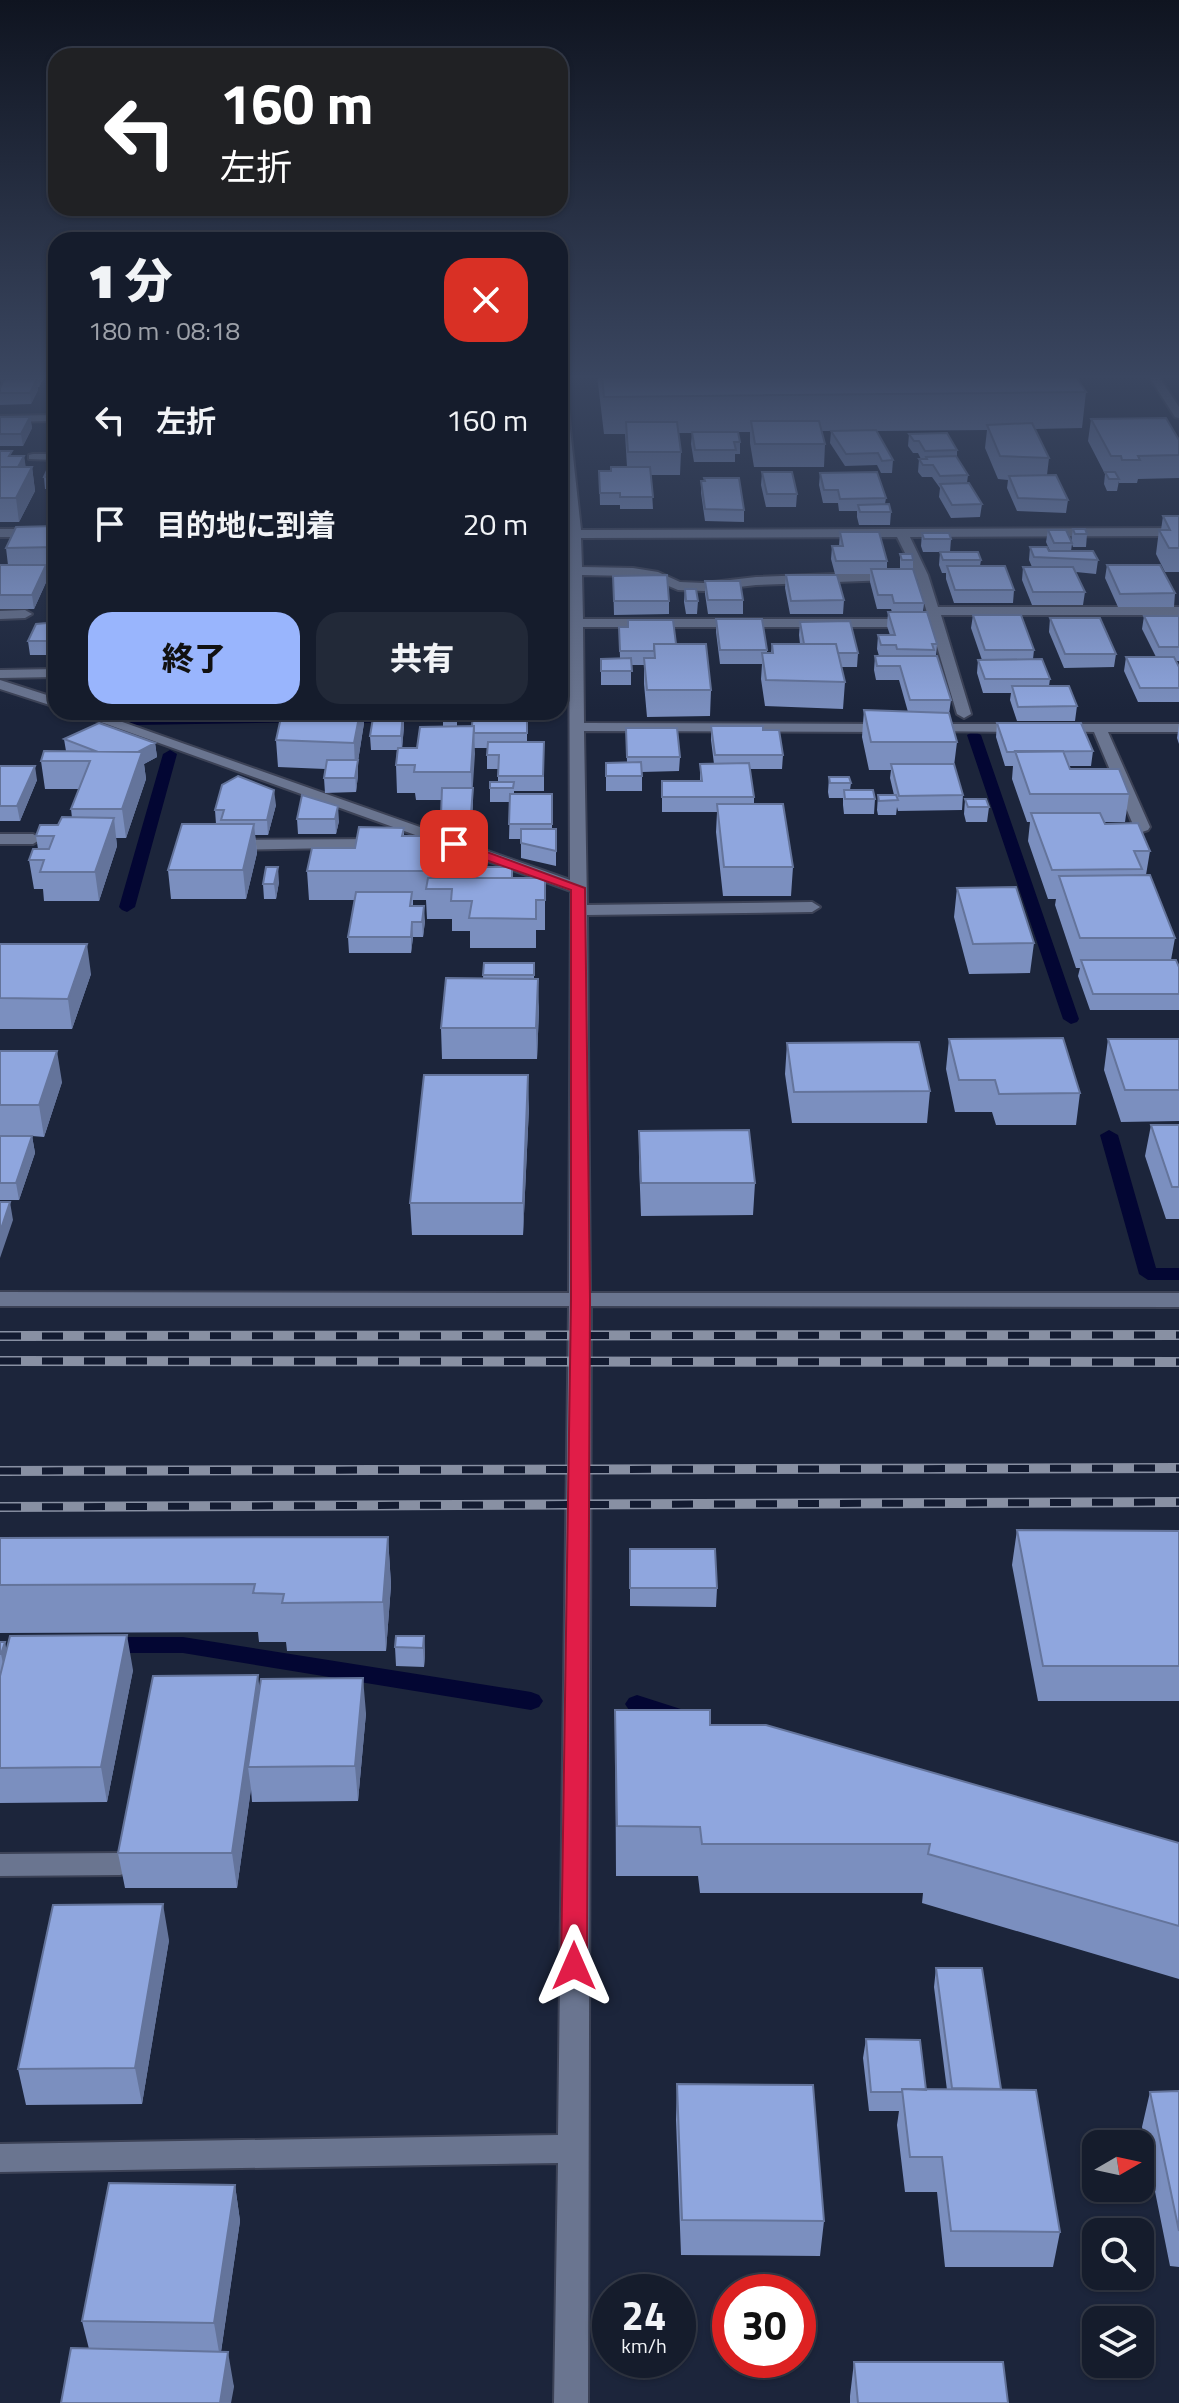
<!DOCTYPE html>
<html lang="ja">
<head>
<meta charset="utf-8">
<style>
  :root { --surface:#151c2c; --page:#222938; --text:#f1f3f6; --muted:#9da1a9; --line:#343a48; --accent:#99b5fd }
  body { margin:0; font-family:"Titillium Web","Noto Sans JP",sans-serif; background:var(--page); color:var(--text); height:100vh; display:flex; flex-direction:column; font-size:30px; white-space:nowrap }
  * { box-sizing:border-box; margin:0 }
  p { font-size:26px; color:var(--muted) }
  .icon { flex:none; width:44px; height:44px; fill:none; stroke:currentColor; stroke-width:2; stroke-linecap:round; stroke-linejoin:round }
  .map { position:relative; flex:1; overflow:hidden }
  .drawer { position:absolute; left:48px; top:232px; width:520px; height:488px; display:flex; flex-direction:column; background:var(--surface); border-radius:24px; box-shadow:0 2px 6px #0004,0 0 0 2px var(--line) }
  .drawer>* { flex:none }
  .hud { position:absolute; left:48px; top:48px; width:520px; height:168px; border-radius:24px; box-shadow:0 2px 6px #0004,0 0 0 2px var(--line); background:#202124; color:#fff; overflow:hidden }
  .needle { width:52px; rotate:81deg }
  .controls { position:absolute; left:1082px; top:2130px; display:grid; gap:16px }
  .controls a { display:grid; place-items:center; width:72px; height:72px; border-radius:16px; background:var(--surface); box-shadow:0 2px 6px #0004,0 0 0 2px var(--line); font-size:40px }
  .speed { position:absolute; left:592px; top:2274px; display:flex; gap:16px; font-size:40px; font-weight:700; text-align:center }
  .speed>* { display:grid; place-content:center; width:104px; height:104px; border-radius:50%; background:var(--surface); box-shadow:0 2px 6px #0004,0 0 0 2px var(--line); line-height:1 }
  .speed small { font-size:20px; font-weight:400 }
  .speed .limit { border:12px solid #d22; background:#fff; color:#111 }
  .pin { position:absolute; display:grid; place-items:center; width:68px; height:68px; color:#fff; margin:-34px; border-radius:16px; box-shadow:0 4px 12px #0006 }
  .me { position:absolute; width:88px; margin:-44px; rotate:0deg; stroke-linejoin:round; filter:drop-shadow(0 0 6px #0008) }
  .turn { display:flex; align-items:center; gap:28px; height:168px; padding:0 40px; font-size:36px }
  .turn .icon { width:104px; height:104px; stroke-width:2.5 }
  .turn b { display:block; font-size:56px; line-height:68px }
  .round { display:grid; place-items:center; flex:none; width:84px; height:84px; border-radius:24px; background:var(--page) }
  .overview { display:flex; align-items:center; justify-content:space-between; height:136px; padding:0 40px }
  h1 { font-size:48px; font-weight:800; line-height:60px }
  .cta { display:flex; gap:16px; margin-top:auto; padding:16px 40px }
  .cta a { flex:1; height:92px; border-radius:24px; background:var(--accent); color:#111; font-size:32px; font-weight:800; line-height:92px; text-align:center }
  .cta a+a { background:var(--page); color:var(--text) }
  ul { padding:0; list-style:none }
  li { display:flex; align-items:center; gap:24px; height:104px; padding:0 40px }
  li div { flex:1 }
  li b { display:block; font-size:30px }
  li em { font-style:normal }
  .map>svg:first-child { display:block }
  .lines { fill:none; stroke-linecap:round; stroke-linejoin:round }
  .stream { fill:#030633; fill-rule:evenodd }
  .lane-casing { stroke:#3c4256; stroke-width:4 }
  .street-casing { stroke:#3c4256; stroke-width:4 }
  .lane { fill:#6a7590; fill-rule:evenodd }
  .street { fill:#6a7590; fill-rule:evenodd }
  .rail-casing { stroke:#8890a3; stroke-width:10 }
  .rail { stroke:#131b31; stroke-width:7; stroke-dasharray:21; stroke-linecap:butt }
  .wall { fill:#7b8fbf }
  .shaded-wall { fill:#64749b }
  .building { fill:#8fa6de; stroke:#64749b; stroke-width:2 }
  .route { fill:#e11d48; stroke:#92132f; stroke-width:2 }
</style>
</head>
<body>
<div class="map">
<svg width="1179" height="2403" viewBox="0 0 1179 2403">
  <rect width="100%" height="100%" fill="#1c253b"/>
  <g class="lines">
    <path class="stream" d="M540,713L547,717L545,720L341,723L334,719L341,715Z
      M303,715L308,716V722L134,725L127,721L134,717Z
      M974,731L981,735L1079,1019L1077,1022L1071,1024L1063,1019L967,735Z
      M170,750L177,754L135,907L127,912L122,910L119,907L163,754Z
      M1109,1130L1118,1135L1156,1268H1179V1280H1148L1139,1274L1100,1135Z
      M106,1637H183L531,1692L539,1695L543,1701L539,1707L531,1710L183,1653H106L98,1651L95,1645L98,1639Z
      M637,1695L687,1711L691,1717L687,1723L679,1726L629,1710L625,1704L629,1698Z"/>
    <defs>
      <path id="lane" d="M56,571V579L0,580V572Z
        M56,669V677L0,678V670Z"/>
      <path id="street" d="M1148,375H1158L1179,407V418L1175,417Z
        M560,379L565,382L581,530L1179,528V536L910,537L928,575L938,607H1179V615H941L971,714L964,718L957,714L917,579L756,585L704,591L678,590L650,578L633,576L582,575L583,619H912L919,623L912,627H583L584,723L889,724L896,728L889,732L584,731L587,905L812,902L820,907L812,912L587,915L590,1293H1179V1307L591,1306L588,2403H554L558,2163L0,2172V2144L558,2135L569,1306H0V1292L569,1293L571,891L73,712H94L570,880L569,538H560V530H568L560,440ZM897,537L914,571L756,577L704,583L680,582L658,572L633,568L582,567L581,538Z
        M56,415V421L0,422V416Z
        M33,454H56V460L29,459V455Z
        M0,529H56V537H0Z
        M0,611L25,610L32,614L25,618L0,619Z
        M0,680L56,698V707L0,689Z
        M929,724H1025L1032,728L1025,732L924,731V725Z
        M1057,724H1179V732H1108L1150,827L1148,830L1142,832L1134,827L1094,732L1052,731V725Z
        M0,834H33L41,839L33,844H0Z
        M382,839L388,841V847L230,850L222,845L230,840Z
        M120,1853L130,1856L134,1864L130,1872L120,1875L0,1876V1854Z"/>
    </defs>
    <use href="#lane" class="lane-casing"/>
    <use href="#street" class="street-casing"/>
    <use href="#lane" class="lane"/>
    <use href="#street" class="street"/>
    <defs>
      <path id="rail" d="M0,1336L1179,1335
        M0,1361L1179,1362
        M0,1471L1179,1468
        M0,1507L1179,1502"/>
    </defs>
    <use href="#rail" class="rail-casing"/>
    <use href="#rail" class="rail"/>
  </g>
  <path class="wall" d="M0,375H45L39,387H38V390L31,404L0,405V388L1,385Z
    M597,375H1075L1086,392L1082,428L1035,429L1049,458L1047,475L1068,500L1066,513L1017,511L1007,488L1008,480L998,479L985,448L987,430L877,431L893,460L892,473H881L877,465L845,466L830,443L831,431H822L825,444L824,467H754L750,443V432H738L740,442V454H735V462H694L691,444L692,433H678L681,452L680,475H651L653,509H620V505H600L599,471H611L627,467L625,434H604Z
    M0,417H30L32,428L23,446H0Z
    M1091,419L1179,440V478L1138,479L1137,483H1119V481L1117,491H1107L1104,484L1105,474L1088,441Z
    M56,429V452H52L50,440Z
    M909,434L957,450V457L968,475L967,483L982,504L980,517L951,518L939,497L940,488L932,477H922L918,472L919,459H921L918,453H913L908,446Z
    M0,451L13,456H24L25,467H32L35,491L19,522H0Z
    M56,466V489H45L44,477Z
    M762,472L797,494L796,507H766L761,485Z
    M820,473L886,498L885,504L891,512L890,525H859L857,517V511H839L838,503H823L819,485Z
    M704,478L744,510V522L705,521L701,493V481H704Z
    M1163,516H1179V572H1165L1156,554L1159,530H1161Z
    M56,526V572H47L48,578L34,609H0V565H8L6,548Z
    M1073,529L1087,534L1086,547H1073L1072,544L1071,551L1098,560L1096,574L1076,572L1085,592L1083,605H1032L1022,580L1023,567H1032L1029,560L1030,547L1050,551L1046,542L1048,530L1071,542Z
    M840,532L887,561V569H900V554L913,560V569L924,603L923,612L937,644L936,656L951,700L949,714L957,742L954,766L963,795L962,810L898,811L897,807L896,815H878L877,810L878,795H894L890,778L891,770H869L862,737L864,710L908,712L899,680H876L874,670L875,656H879L877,649L878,635H890L887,626L888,612H892L891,609H877L870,582V574H835L831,559L832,546H839Z
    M922,533L951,539L950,552H923L921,546Z
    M940,552L981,560L980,566L1014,590L1013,603H954L946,579V573H942L939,565Z
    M1107,565L1175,593L1174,607H1118L1105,578Z
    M786,575L844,600L843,614H790L785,588Z
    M613,576L669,601V614L614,615Z
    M705,581L743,600V614H708L705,594Z
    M685,589L698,601L697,614H686L684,602Z
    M56,613V655H30L28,641L47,623Z
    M973,615L1034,650L1033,659L1050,679L1049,686L1077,706L1075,721H1017L1010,700L1011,693H983L977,673L978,660H982L971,628Z
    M1144,616H1179V661H1176L1179,667V702H1138L1124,671L1126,657H1156L1142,629Z
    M1050,618L1116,654L1114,667L1064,668L1049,632Z
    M716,619L767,650V653H771L772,644H800L799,635L800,622L858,653L857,667H841L845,682L843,709L765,706L761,679L762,664H720L716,632Z
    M619,627L676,644L711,690L710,716L647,717L644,684V665H631V685H601V659L620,658Z
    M293,712H363L364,723L358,761V775L356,792L325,793L324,778L325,769L278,767L276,740Z
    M365,712H439V714H404V726L402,748H417L443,727V712H457V727L472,726L527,712V742H544V791H514V794H552V829H556V866L521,858V839H509L510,802H490V782H498V769H487V748H474L472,788L473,803L470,841L441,831L442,800H416L415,793H397L396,765L397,750H371L370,736L373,714H365Z
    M997,723L1093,751L1091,766H1069L1070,769L1129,794L1125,822H1104L1105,824L1150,851L1146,875L1175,938L1171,960L1179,967V1010H1090L1078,976L1080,968H1076L1055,905L1056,899H1048L1028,841L1030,822H1027L1012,779L1013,766H1005L996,737Z
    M1179,724V744L1177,738Z
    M711,726L763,730L783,755L782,769H750L754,797V804L793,867L791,896H723L716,832L717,812H662V781H700V764H714L711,740Z
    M626,728L680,757L679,771L642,772V791H606V763L627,762Z
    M64,739L155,743L157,757L144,764L146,779L126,838H116L117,846L99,901H44L43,889H34L29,860L38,849L36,836L72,818L71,809L79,789H45L41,761L66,751Z
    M0,766L37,780L20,821H0Z
    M829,777L851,783L850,790L875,799L874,814H844L843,805V798H829L828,792Z
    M302,795L339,821L336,834H298L297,819Z
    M965,799L989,807L987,822H966L964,814Z
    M276,805L268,835H255L257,853L246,899H171L168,870L216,824L215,810Z
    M404,828V836L444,865L442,878H545V930H536V948H470V931H452V919H427L426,900H413V906L425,921L423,937H413L411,953H349L348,937L355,900H309L307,871L355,848Z
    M279,882L276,899H264L263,884Z
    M957,888L1034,943L1030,973L969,974L954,917Z
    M0,944L91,974L72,1029H0Z
    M484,963H534V978L539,1009L537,1059H442L441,1028L483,978Z
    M949,1039L1080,1093L1076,1125H996L992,1112H955L946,1069Z
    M1108,1039H1179V1121L1121,1122L1104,1070Z
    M787,1043L930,1091L927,1123H792L785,1074Z
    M0,1051L62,1082L44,1137L32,1136L35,1153L19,1200H0Z
    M529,1107L523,1235H412L410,1203Z
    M1151,1125H1179V1219H1166L1145,1156Z
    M639,1131L755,1183L753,1215L641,1216L639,1162Z
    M1017,1530L1179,1531V1701H1038L1012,1565Z
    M388,1537L391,1585L386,1651H287L286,1642H259L258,1632L0,1633V1538Z
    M630,1549L717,1588L716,1607L630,1606Z
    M424,1636L425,1655L424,1667L396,1666L395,1647Z
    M0,1642H5L6,1651L133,1670L107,1802L0,1803Z
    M259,1689L366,1713L358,1801L252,1802L251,1789L237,1888H125L118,1853Z
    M615,1710L710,1725L1179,1843V1979L922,1903L923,1893H700L698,1876H616Z
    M169,1940L142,2104L26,2105L18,2069Z
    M936,1968L1001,2090L1060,2232L1053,2267H945L937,2192H905L897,2125L899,2111H869L863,2058L866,2039L926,2090H947L934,1987Z
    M677,2084L824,2221L820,2256L681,2255L676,2120Z
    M1179,2091V2267L1170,2266L1142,2127L1150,2092Z
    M235,2185L240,2221L221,2352L234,2387L89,2349L82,2321Z
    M854,2362L1008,2403H850V2396Z"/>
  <path class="shaded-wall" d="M38,375H45L39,387L38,376Z
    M37,379L38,390L31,404L30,393Z
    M30,417L32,428L23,446L21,434Z
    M24,456L26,468L16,472Z
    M32,467L35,491L19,522L16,498Z
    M46,565L48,578L34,609L32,595Z
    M360,712H363L364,723L358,761V775L356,792L354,743Z
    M403,712L404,726L402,750L401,736Z
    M474,726L475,754L472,799L471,772Z
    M155,743L157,757L144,764L146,779L126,838L122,809L121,760Z
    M35,766L37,780L20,821L17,806Z
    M473,788V803L470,841V826Z
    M274,790L276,805L268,835L267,820Z
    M338,806L339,821L336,834L335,819Z
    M114,818L117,846L99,901L95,872Z
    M254,824L257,853L246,899L243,870Z
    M443,836L444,865L441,889H439V871Z
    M278,867L279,882L276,899L274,884Z
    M424,906L425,921L423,937L422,922Z
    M412,922L413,937L411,953V937Z
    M87,944L91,974L72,1029L68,999Z
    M538,979L539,1009L537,1059L536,1028Z
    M57,1051L62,1082L44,1137L39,1105Z
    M528,1075L529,1107L523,1235V1203Z
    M32,1136L35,1153L19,1200L16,1183Z
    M10,1202L13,1220L0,1258V1232Z
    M388,1537L391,1585L386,1651L383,1602Z
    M127,1635L133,1670L107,1802L101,1767Z
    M424,1636L425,1655L424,1667L423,1648Z
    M5,1642L8,1661L5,1673L1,1654Z
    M258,1675L262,1710L248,1767L251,1789L237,1888L232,1853Z
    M363,1678L366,1713L358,1801L355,1766Z
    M163,1904L169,1940L142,2104L135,2068Z
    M235,2185L240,2221L220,2358L214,2323Z
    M228,2352L234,2387L231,2403H220Z"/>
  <path class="building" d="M602,375H1075L1086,392L604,397Z
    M4,379H37L30,393H0V388Z
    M0,417H30L21,434H0Z
    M1166,418L1179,440V455L1138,456L1140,460H1122L1121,456H1111L1091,419Z
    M751,421H819L825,444H755Z
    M626,422H677L681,452H628Z
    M1032,423L1049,458L1000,456L987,425Z
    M56,429V440H50Z
    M876,430L893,460L882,461L878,453L846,454L831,431Z
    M692,432H738L740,442H734L736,450H695Z
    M947,433L957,450L925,451L919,441H914L909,434Z
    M0,451H12L9,456H24L18,467H0Z
    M956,456L968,475L940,476L933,465H923L919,459H927L926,457Z
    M49,466H56V477H44Z
    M0,467H32L16,498H0Z
    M611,467H650L653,497H620V493H600L599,471H611Z
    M762,472H792L797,494H767Z
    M877,472L886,498L840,499L838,490H824L820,473Z
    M1105,472H1115L1119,479H1109Z
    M1056,475L1068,500L1018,498L1009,476Z
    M704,478H739L744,510L705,509L701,481H705Z
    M969,483L982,504L952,505L940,484Z
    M889,504L891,512H860L858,505Z
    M1163,516H1179V548H1169L1159,530H1170Z
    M56,526V547L6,548L16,527Z
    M1073,529H1085L1087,534H1075Z
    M1048,530H1066L1072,543H1054Z
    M840,532H879L887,561H836L832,546H843Z
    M922,533H949L951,539H924Z
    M1030,547H1047L1049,551H1093L1098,560L1034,557Z
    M940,552H978L981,560H943Z
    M900,554H912L913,560H902Z
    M0,565H46L32,595H0Z
    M1107,565H1160L1175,593L1120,594Z
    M947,566H1005L1014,590H955Z
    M1023,567H1073L1085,592H1033Z
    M871,569H913L924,603H894L892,595H878Z
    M667,575L669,601H614L613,576Z
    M786,575H837L844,600L791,601Z
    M705,581H740L743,600H708Z
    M685,589H696L698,601H686Z
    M888,612H927L937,644H932L934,650L897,649L896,645H881L878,635H895Z
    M52,613H56V641H28L36,624L47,623Z
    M973,615H1021L1034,650H985Z
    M1144,616H1179V647H1159Z
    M1050,618H1100L1116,654H1065Z
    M716,619H762L767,650H720Z
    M628,620H673L676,644H654V651H620L619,627H628Z
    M850,621L858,653H838L836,644H804L800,622Z
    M654,644H706L711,690H647L644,658H655Z
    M772,644H836L845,682L766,680L762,653H773Z
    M875,656H937L951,700H910L900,666H877Z
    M1126,657H1174L1179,667V688H1140Z
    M631,658L632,671H601V659Z
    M1042,659L1050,679H985L978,660Z
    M1012,686H1069L1077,706L1018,707Z
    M864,710L949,713L957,742H871Z
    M293,712H360L354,743L276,740L282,713Z
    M374,712H403L401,736H370Z
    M473,712H527V733H474V726H472Z
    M99,723L155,743L138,752H98L64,739Z
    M997,723H1081L1093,751L1007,752Z
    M474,726L471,772H414L415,765H396L398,748H417L420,727Z
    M711,726H763V730H779L783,755H715Z
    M626,728H677L680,757H627Z
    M488,742H544L543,776H498L499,755H487Z
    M44,751L142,752L122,809H71L90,761H41Z
    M1015,751H1063L1070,769H1119L1129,794H1030Z
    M327,760H358L355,778H324Z
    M641,762L642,776H606V763Z
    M749,763L754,797H662V781H702L700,764Z
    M891,764H954L963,795L899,796Z
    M0,766H35L17,806H0Z
    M238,776L274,790L267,820H221L224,810H215L222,785Z
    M829,777H849L851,783H830Z
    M490,782H514L513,788H490Z
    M442,788H473L470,826L441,816Z
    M844,790H873L875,799H845Z
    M510,794H552V824H509Z
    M302,795L338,806L335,819H297Z
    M878,795H896L898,800L879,801Z
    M965,799H986L989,807H968Z
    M717,804H783L793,867H724Z
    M1031,813H1100L1105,824L1138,823L1150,851H1134L1142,869L1052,870Z
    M62,817L114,818L95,872H40L44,860H29L33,849H49L54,836H36L40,825H58Z
    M182,824H254L243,870H168Z
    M359,827L404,828L402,836H443L439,871H307L312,848H355Z
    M521,829H556V851L521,843Z
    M266,867H278L274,884H263Z
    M472,867H512V878H452L453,875H471Z
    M1150,875L1175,938H1080L1059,876Z
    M428,878H545V900H536V919L469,918L472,901H451L452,889H426Z
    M1016,887L1034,943L973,944L957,888Z
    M356,892H412L410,906H424L422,922H412L411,937H348Z
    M0,944H87L68,999L0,998Z
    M1081,960H1176L1179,967V994H1093Z
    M484,963H534V975H483Z
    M446,978L538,979L536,1028H441Z
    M1063,1038L1080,1093L999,1094L995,1080H959L949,1039Z
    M1108,1039H1179V1090H1125Z
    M919,1042L930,1091L794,1092L787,1043Z
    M0,1051H57L39,1105H0Z
    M424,1075H528L523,1203H410Z
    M1151,1125H1179V1187H1172Z
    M749,1130L755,1183H641L639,1131Z
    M0,1136H32L16,1183H0Z
    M0,1202H10L0,1232Z
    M1017,1530L1179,1531V1666H1043Z
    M388,1537L383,1602L282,1603L284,1594L253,1593L255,1584L0,1585V1538Z
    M630,1549H715L717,1588H630Z
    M127,1635L101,1767L0,1768V1676L10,1636Z
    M396,1636H424L423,1648L395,1647Z
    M0,1642H5L1,1654H0Z
    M258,1675L232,1853H118L153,1676Z
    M363,1678L355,1766L248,1767L261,1679Z
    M615,1710H710V1725H766L1179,1843V1926L928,1854L930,1844H702L700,1827L617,1826Z
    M163,1904L135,2068L18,2069L53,1905Z
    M936,1968H982L1001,2089L952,2088Z
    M866,2039L920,2040L926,2090L902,2089V2092H871Z
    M677,2084L813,2085L824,2221L682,2220Z
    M902,2089L1036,2090L1060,2232L951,2231L942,2157H910Z
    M1179,2091V2231L1150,2092Z
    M109,2183L235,2185L214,2323L82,2321Z
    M71,2348L228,2352L220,2403H61Z
    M854,2362H1003L1008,2403H858Z"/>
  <linearGradient id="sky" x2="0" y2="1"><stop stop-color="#0f1420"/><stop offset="0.53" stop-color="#3a4660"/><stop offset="1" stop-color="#3a4660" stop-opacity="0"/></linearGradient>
  <rect width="1179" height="711" fill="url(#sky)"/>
  <path class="route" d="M454,840L585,888L590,1300L587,1966L583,1973L574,1977L565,1973L561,1966L571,1300V890L449,847V841Z"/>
</svg>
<div class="controls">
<a><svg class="needle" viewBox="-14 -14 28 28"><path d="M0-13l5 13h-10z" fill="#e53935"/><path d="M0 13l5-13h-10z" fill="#9da1a9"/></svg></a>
<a><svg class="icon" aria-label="search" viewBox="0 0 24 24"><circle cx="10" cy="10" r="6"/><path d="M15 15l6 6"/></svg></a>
<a><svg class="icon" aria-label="layers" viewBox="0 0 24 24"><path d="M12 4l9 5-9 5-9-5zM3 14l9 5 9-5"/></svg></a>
</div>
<div class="speed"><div>24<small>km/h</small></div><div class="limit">30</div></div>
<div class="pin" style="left:454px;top:844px;background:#d93025"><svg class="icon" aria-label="arrive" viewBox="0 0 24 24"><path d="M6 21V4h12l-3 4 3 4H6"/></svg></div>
<svg class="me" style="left:574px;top:1966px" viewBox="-20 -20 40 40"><path d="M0-17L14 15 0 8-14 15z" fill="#e11d48" stroke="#fff" stroke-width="4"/></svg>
<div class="hud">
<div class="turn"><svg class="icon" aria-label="left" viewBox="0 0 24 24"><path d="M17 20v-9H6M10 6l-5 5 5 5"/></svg><div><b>160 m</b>左折</div></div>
</div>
<section class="drawer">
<div class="overview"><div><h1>1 分</h1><p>180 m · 08:18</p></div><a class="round" style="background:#d93025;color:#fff"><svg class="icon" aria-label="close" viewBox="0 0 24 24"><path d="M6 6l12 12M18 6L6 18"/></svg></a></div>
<ul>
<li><svg class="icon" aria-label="left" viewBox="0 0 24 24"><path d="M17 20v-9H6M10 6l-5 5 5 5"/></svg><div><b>左折</b></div><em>160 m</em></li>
<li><svg class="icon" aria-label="arrive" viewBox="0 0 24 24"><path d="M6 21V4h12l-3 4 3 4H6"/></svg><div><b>目的地に到着</b></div><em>20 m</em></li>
</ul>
<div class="cta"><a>終了</a><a>共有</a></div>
</section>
</div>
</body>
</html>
